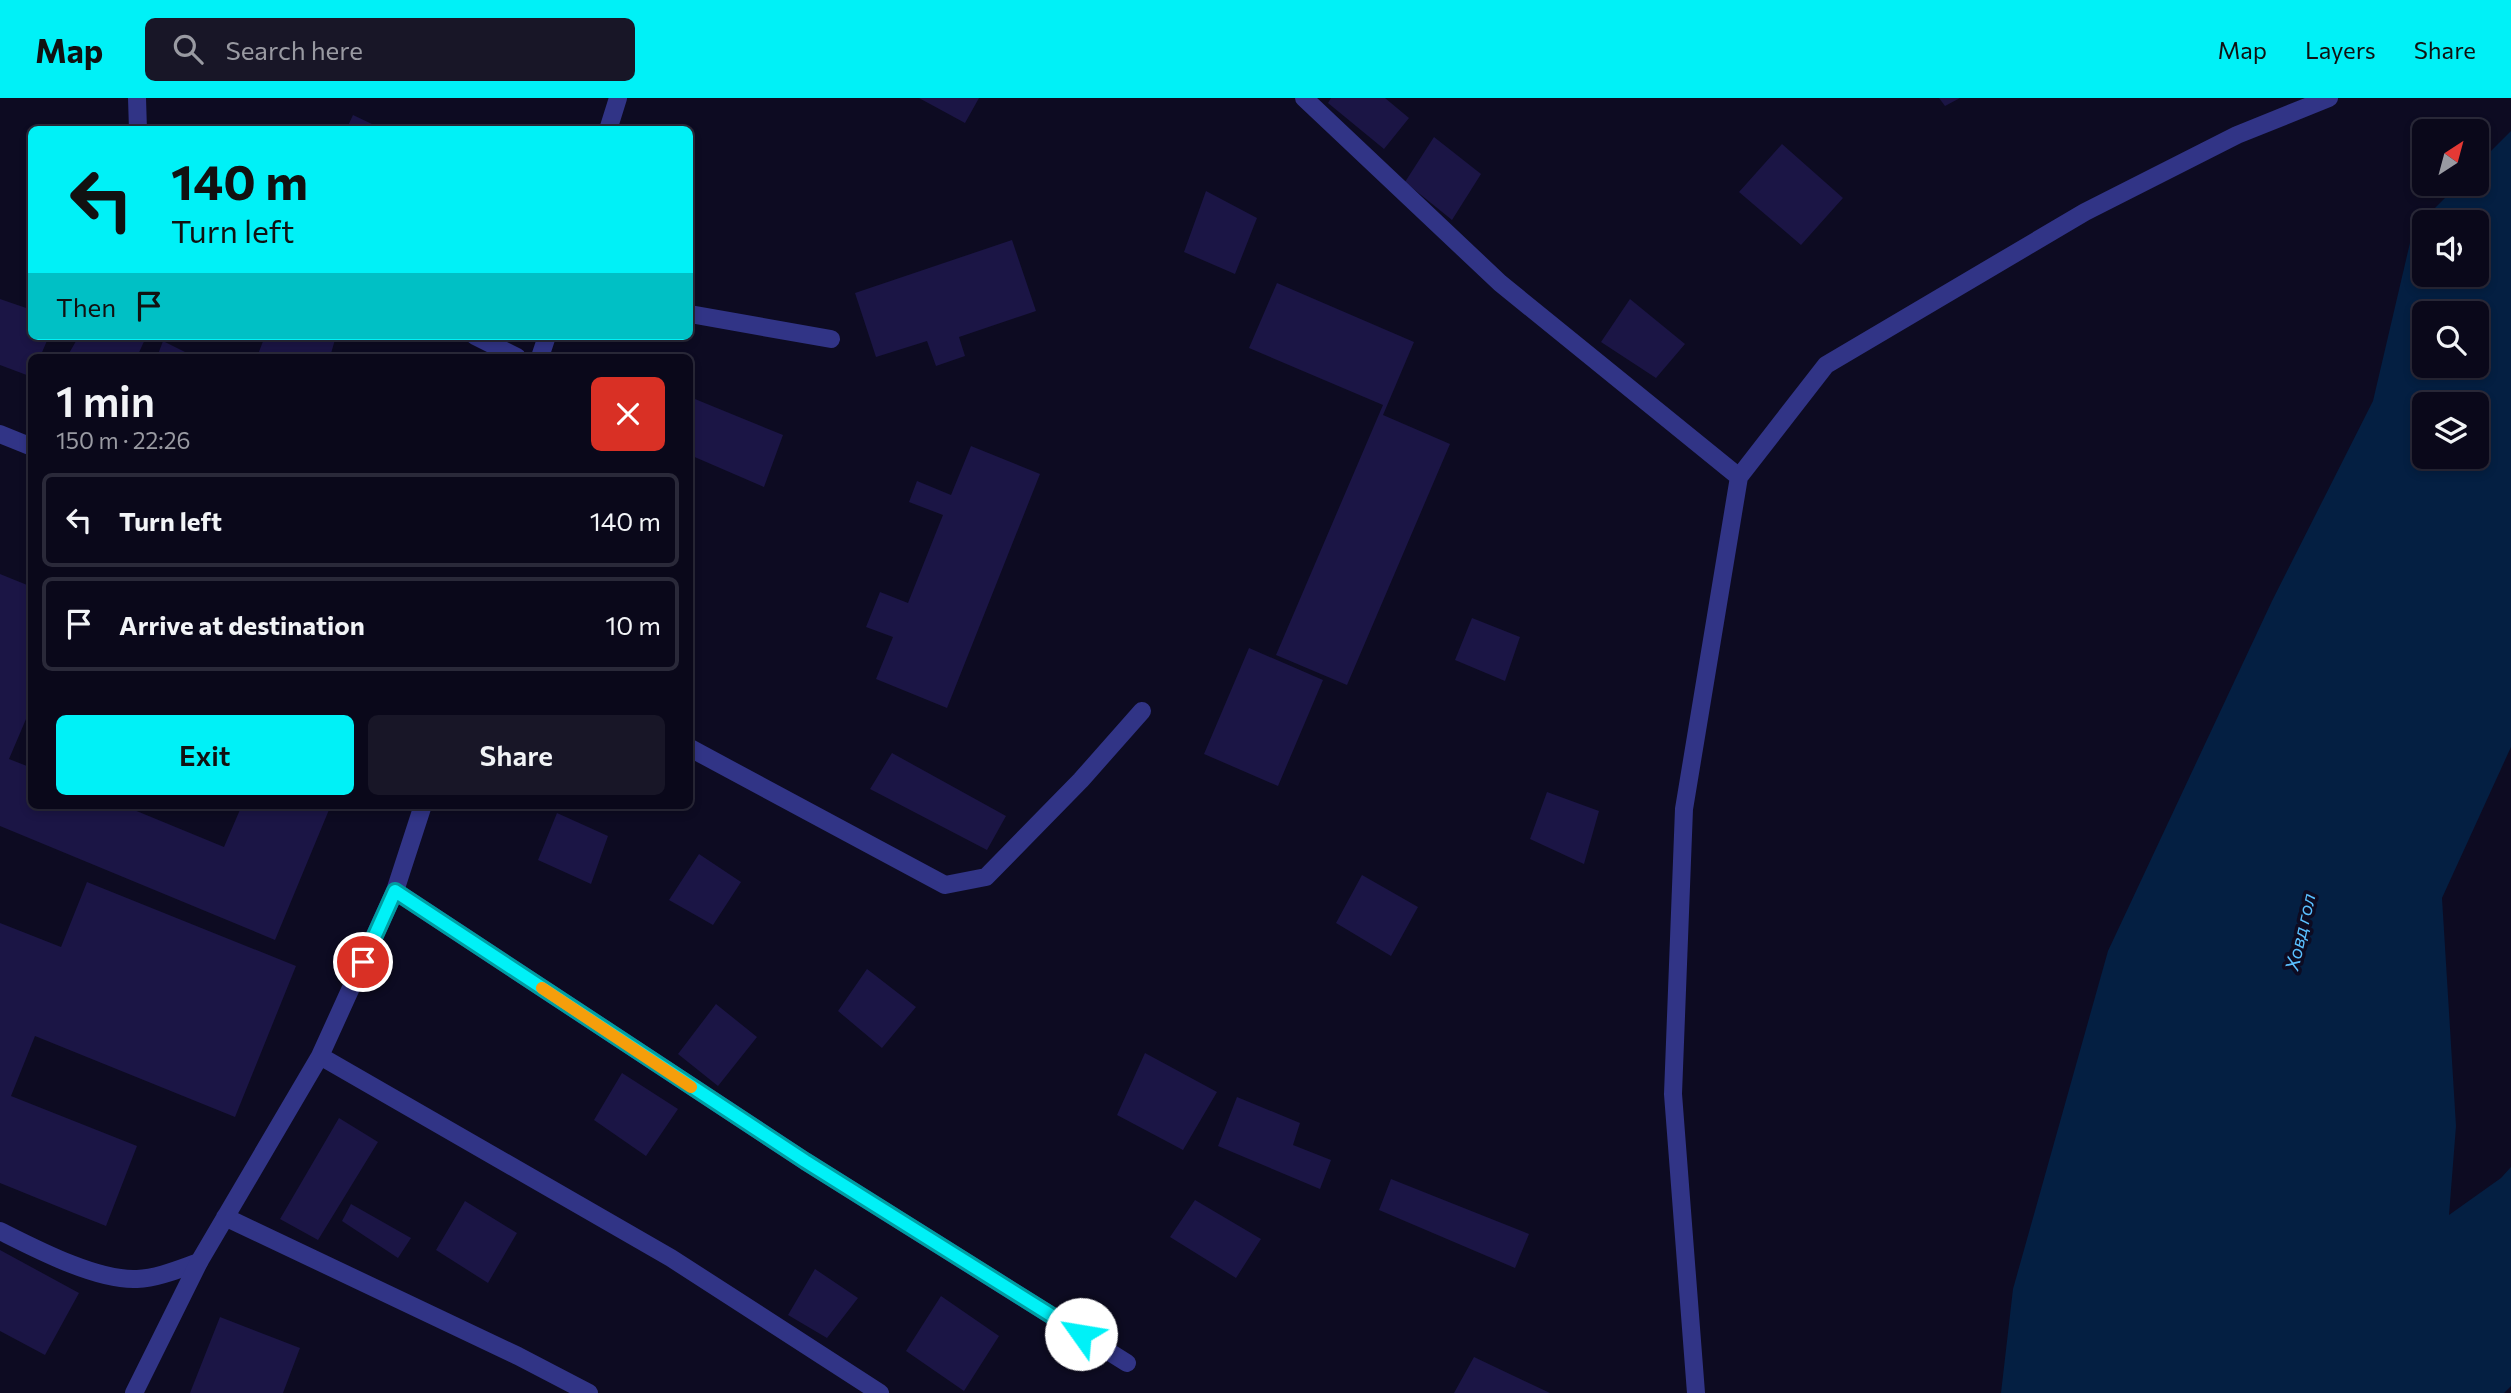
<!DOCTYPE html>
<html lang="en">
<head>
<meta charset="utf-8">
<style>
  :root { --surface:#0a081a; --page:#181627; --text:#f1f3f6; --muted:#999aa2; --line:#2a2939; --accent:#00f1f7 }
  body { margin:0; font-family:Commissioner,sans-serif; background:var(--page); color:var(--text); height:100vh; display:flex; flex-direction:column; font-size:26px; white-space:nowrap }
  * { box-sizing:border-box; margin:0 }
  p { font-size:23px; color:var(--muted) }
  .icon { flex:none; width:38px; height:38px; fill:none; stroke:currentColor; stroke-width:2; stroke-linecap:round; stroke-linejoin:round }
  .map { position:relative; flex:1; overflow:hidden }
  .drawer { position:absolute; left:28px; top:256px; width:665px; height:455px; display:flex; flex-direction:column; background:var(--surface); border-radius:10px; box-shadow:0 4px 10px #0003,0 0 0 2px var(--line) }
  .drawer>* { flex:none }
  .banner { position:absolute; left:28px; top:28px; width:665px; height:214px; border-radius:10px; box-shadow:0 4px 10px #0003,0 0 0 2px var(--line); background:#00f1f7; color:#111; overflow:hidden }
  .needle { width:46px; rotate:36deg }
  .tools { position:absolute; left:2412px; top:21px; display:grid; gap:14px }
  .tools a { display:grid; place-items:center; width:77px; height:77px; border-radius:10px; background:var(--surface); box-shadow:0 4px 10px #0003,0 0 0 2px var(--line); font-size:35px }
  .pin { position:absolute; display:grid; place-items:center; width:60px; height:60px; color:#fff; margin:-30px; border:4px solid #fff; border-radius:50%; box-shadow:0 2px 7px #0007 }
  .me { position:absolute; width:77px; margin:-38px; rotate:302deg; stroke-linejoin:round; filter:drop-shadow(0 0 5px #0008) }
  .turn { display:flex; align-items:center; gap:24px; height:147px; padding:0 28px; font-size:32px }
  .turn .icon { width:91px; height:91px; stroke-width:2.5 }
  .turn b { display:block; font-size:49px; line-height:60px }
  .then { display:flex; align-items:center; height:66px; padding:0 28px; background:#0003; gap:14px; font-size:26px }
  .round { display:grid; place-items:center; flex:none; width:74px; height:74px; border-radius:10px; background:var(--page) }
  .summary { display:flex; align-items:center; justify-content:space-between; height:119px; padding:0 28px }
  h1 { font-size:42px; font-weight:600; line-height:52px }
  .cta { display:flex; gap:14px; margin-top:auto; padding:14px 28px }
  .cta a { flex:1; height:80px; border-radius:10px; background:var(--accent); color:#111; font-size:28px; font-weight:600; line-height:80px; text-align:center }
  .cta a+a { background:var(--page); color:var(--text) }
  ul { padding:0; list-style:none }
  li { display:flex; align-items:center; gap:21px; height:94px; margin:0 14px 10px; padding:0 14px; border:4px solid var(--line); border-radius:10px }
  li div { flex:1 }
  li b { display:block; font-size:26px }
  li em { font-style:normal }
  header { display:flex; align-items:center; gap:42px; box-sizing:border-box; height:98px; padding:0 35px; background:var(--accent); color:#111 }
  header strong { font-size:33px }
  nav { display:flex; gap:38px; margin-inline-start:auto; font-size:24px }
  .search { width:490px; height:63px; background:var(--page); display:flex; align-items:center; gap:18px; box-sizing:border-box; padding:0 24px; border-radius:10px; color:var(--muted); font-size:26px }
  .map>svg:first-child { display:block }
  .water { fill:#041f42; fill-rule:evenodd }
  .building { fill:#1b1545 }
  .lines { fill:none; stroke-linecap:round; stroke-linejoin:round }
  .lane { stroke:#313486; stroke-width:18 }
  .street { stroke:#313486; stroke-width:18 }
  .route-casing { stroke:#009da1; stroke-width:18 }
  .route { stroke:#00f1f7; stroke-width:12 }
  .slow { stroke:#f59e0b; stroke-width:12 }
  .labels { text-anchor:middle; stroke-width:7; stroke-linejoin:round; paint-order:stroke }
  .water-label { font-size:19px; font-style:italic; fill:#5abfff; stroke:#0d0b22 }
</style>
</head>
<body>
<header>
<strong>Map</strong>
<div class="search"><svg class="icon" aria-label="search" viewBox="0 0 24 24"><circle cx="10" cy="10" r="6"/><path d="M15 15l6 6"/></svg>Search here</div>
<nav><a>Map</a><a>Layers</a><a>Share</a></nav>
</header>
<div class="map">
<svg width="2511" height="1295" viewBox="0 0 2511 1295">
  <rect width="100%" height="100%" fill="#0d0b22"/>
  <path class="water" d="M2511,33V649L2442,800L2456,1028L2449,1117L2501,1080L2511,1069V1288L2504,1295H2001L2013,1191L2108,853L2272,503L2373,303L2413,132L2459,86H2476V68ZM2424,124H2476V177H2424ZM2424,215H2476V268H2424ZM2424,306H2476V359H2424Z"/>
  <path class="building" d="M919,0H979L965,25Z
    M1331,0H1385L1409,20L1384,51L1328,5Z
    M1939,0H1960L1945,8Z
    M353,17L374,27L372,32H346Z
    M1434,39L1481,76L1452,122L1405,84Z
    M1782,46L1843,100L1801,147L1739,94Z
    M1206,93L1257,120L1235,176L1184,154Z
    M1012,142L1036,213L959,239L965,258L936,268L927,243L876,259L855,195Z
    M1277,185L1414,244L1383,317L1450,346L1347,587L1276,557L1383,307L1249,250Z
    M0,201L32,212V238H49L40,259H32V279L0,267Z
    M1630,201L1685,246L1656,280L1601,244Z
    M79,238H143L146,239L137,259H72L68,257Z
    M265,238H336L330,259H257Z
    M163,243L195,259H157Z
    M690,299L783,337L764,389L690,357Z
    M971,348L1040,376L947,610L876,581L893,539L866,529L880,494L908,505L943,417L909,404L917,383L951,397Z
    M0,476L32,489V607L9,661L32,670V707H122L224,749L242,707H331L275,842L0,728Z
    M1472,520L1520,539L1505,583L1455,562Z
    M1249,550L1323,582L1278,688L1204,656Z
    M892,655L1006,718L987,752L870,691Z
    M1547,694L1599,713L1584,766L1530,741Z
    M557,715L608,738L591,786L538,762Z
    M699,756L741,784L713,827L669,802Z
    M1362,777L1418,809L1391,858L1336,825Z
    M87,784L296,868L235,1019L35,938L11,998L137,1048L106,1128L0,1085V825L61,849Z
    M867,871L916,909L882,950L838,913Z
    M716,906L757,939L718,988L678,956Z
    M1145,955L1217,994L1183,1052L1117,1017Z
    M622,975L678,1011L646,1058L594,1022Z
    M1237,999L1300,1025L1293,1047L1331,1062L1320,1091L1218,1048Z
    M339,1020L378,1044L318,1142L280,1121Z
    M1391,1081L1529,1136L1515,1170L1379,1112Z
    M1195,1102L1261,1141L1236,1180L1170,1139Z
    M465,1103L517,1135L488,1185L436,1152Z
    M351,1106L411,1140L398,1160L342,1123Z
    M0,1152L79,1195L45,1257L0,1233Z
    M815,1171L858,1200L827,1240L788,1217Z
    M941,1198L999,1238L964,1293L906,1253Z
    M220,1219L300,1250L283,1295H190Z
    M1474,1259L1550,1295H1454Z"/>
  <g class="lines">
    <path class="lane" d="M690,216L831,241
      M0,1133C36,1151 97,1183 137,1181C158,1180 179,1171 199,1164"/>
    <path class="street" d="M137,0L138,32
      M1304,0L1500,185L1739,379L1684,711L1673,996L1696,1295
      M608,32L618,0
      M475,238L517,259
      M540,259L547,238
      M0,336L32,349
      M1739,379L1826,267L2085,114L2237,37L2329,0
      M690,650L945,787L986,779L1081,682L1142,613
      M395,793L805,1063L1127,1265
      M320,958L671,1160L880,1295
      M225,1119L518,1258L589,1295
      M134,1295L199,1164L320,958L395,793L423,707"/>
  </g>
  <g class="lines">
    <defs>
      <path id="route" d="M363,864L395,793L805,1063L1081,1236"/>
    </defs>
    <use href="#route" class="route-casing"/>
    <use href="#route" class="route"/>
    <path class="slow" d="M542,890L691,989"/>
  </g>
  <g class="labels">
    <g class="water-label">
      <text transform="translate(2300 834) rotate(-77)" y="7">Ховд гол</text>
    </g>
  </g>
</svg>
<div class="tools">
<a><svg class="needle" viewBox="-14 -14 28 28"><path d="M0-13l5 13h-10z" fill="#e53935"/><path d="M0 13l5-13h-10z" fill="#999aa2"/></svg></a>
<a><svg class="icon" aria-label="sound" viewBox="0 0 24 24"><path d="M4 9h4l5-4v14l-5-4H4zM17 9q2 3 0 6"/></svg></a>
<a><svg class="icon" aria-label="search" viewBox="0 0 24 24"><circle cx="10" cy="10" r="6"/><path d="M15 15l6 6"/></svg></a>
<a><svg class="icon" aria-label="layers" viewBox="0 0 24 24"><path d="M12 4l9 5-9 5-9-5zM3 14l9 5 9-5"/></svg></a>
</div>
<div class="pin" style="left:363px;top:864px;background:#d93025"><svg class="icon" aria-label="arrive" viewBox="0 0 24 24"><path d="M6 21V4h12l-3 4 3 4H6"/></svg></div>
<svg class="me" style="left:1081px;top:1236px" viewBox="-20 -20 40 40"><circle r="19" fill="#fff"/><path d="M0-13L10 11 0 6-10 11z" fill="#00f1f7"/></svg>
<div class="banner">
<div class="turn"><svg class="icon" aria-label="left" viewBox="0 0 24 24"><path d="M17 20v-9H6M10 6l-5 5 5 5"/></svg><div><b>140 m</b>Turn left</div></div>
<div class="then">Then<svg class="icon" aria-label="arrive" viewBox="0 0 24 24"><path d="M6 21V4h12l-3 4 3 4H6"/></svg></div>
</div>
<section class="drawer">
<div class="summary"><div><h1>1 min</h1><p>150 m · 22:26</p></div><a class="round" style="background:#d93025;color:#fff"><svg class="icon" aria-label="close" viewBox="0 0 24 24"><path d="M6 6l12 12M18 6L6 18"/></svg></a></div>
<ul>
<li><svg class="icon" aria-label="left" viewBox="0 0 24 24"><path d="M17 20v-9H6M10 6l-5 5 5 5"/></svg><div><b>Turn left</b></div><em>140 m</em></li>
<li><svg class="icon" aria-label="arrive" viewBox="0 0 24 24"><path d="M6 21V4h12l-3 4 3 4H6"/></svg><div><b>Arrive at destination</b></div><em>10 m</em></li>
</ul>
<div class="cta"><a>Exit</a><a>Share</a></div>
</section>
</div>
</body>
</html>
